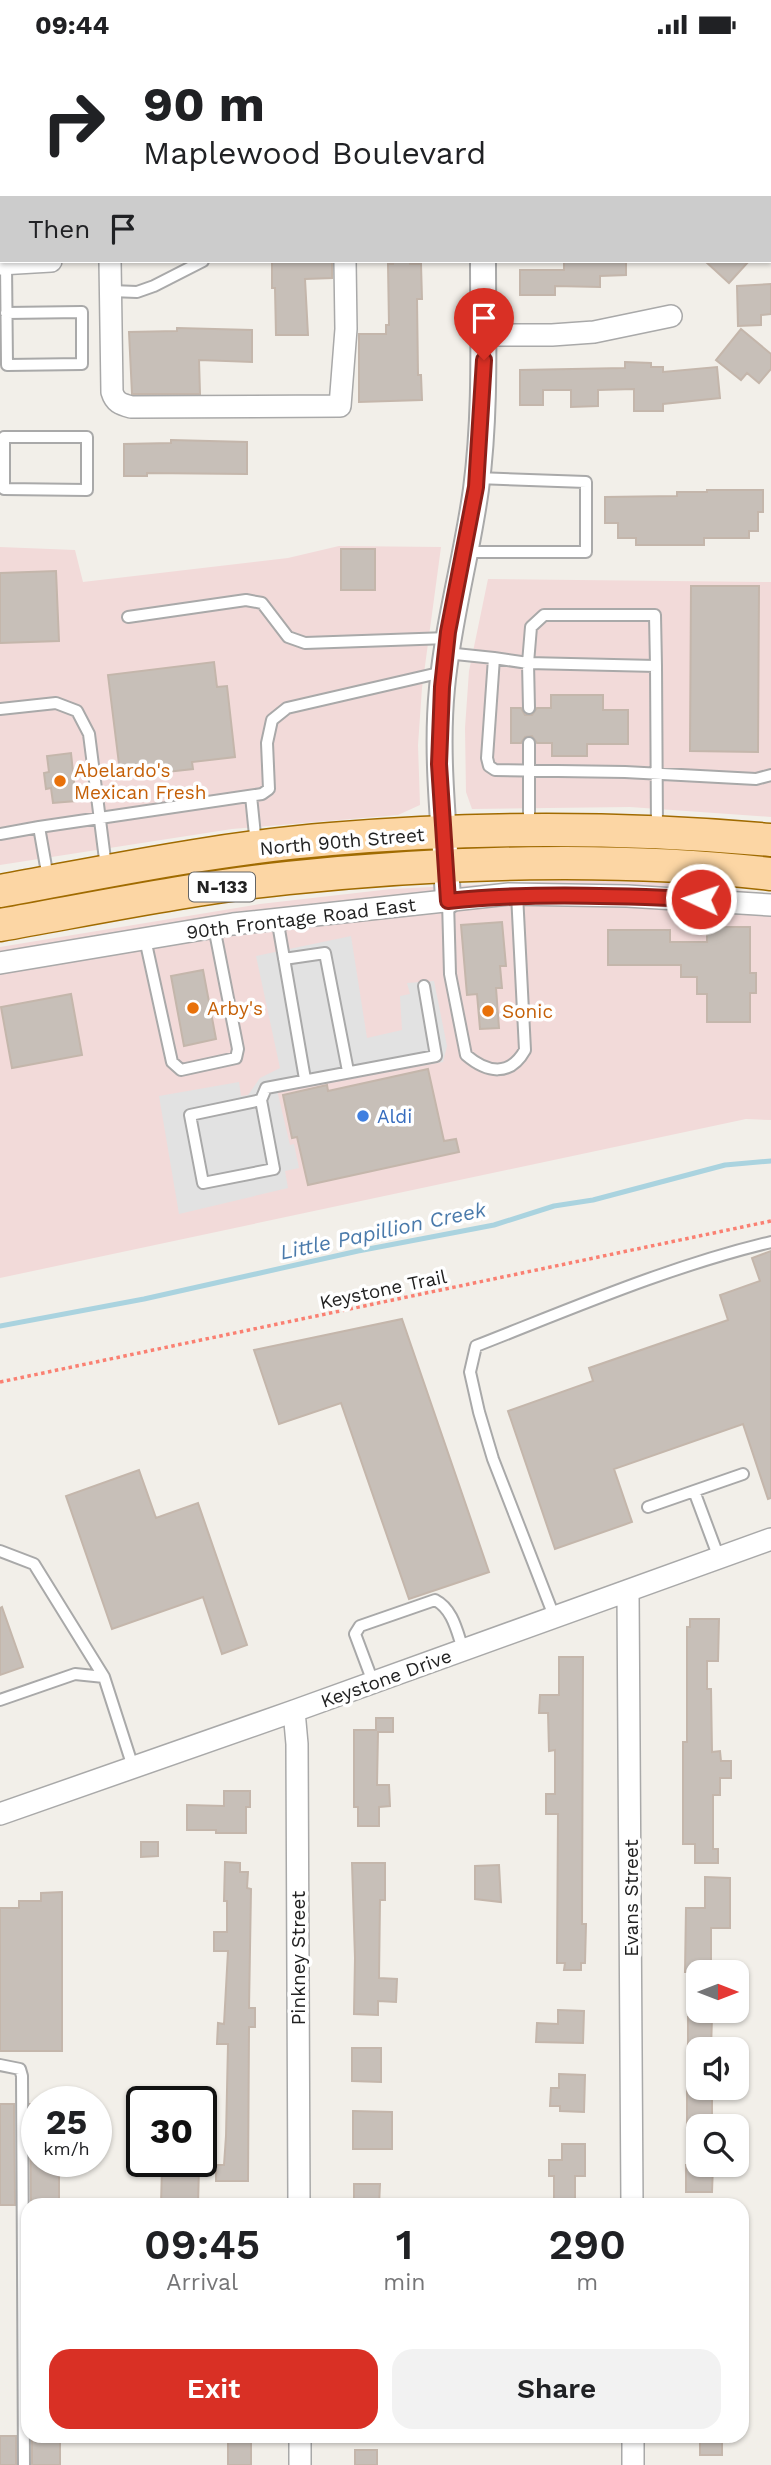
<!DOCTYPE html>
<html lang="en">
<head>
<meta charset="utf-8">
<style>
  :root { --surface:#fff; --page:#f2f2f2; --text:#202124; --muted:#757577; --accent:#d93025 }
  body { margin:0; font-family:"Work Sans",sans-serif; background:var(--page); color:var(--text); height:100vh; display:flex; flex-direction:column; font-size:26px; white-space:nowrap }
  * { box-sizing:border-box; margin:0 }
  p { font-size:23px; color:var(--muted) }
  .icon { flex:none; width:38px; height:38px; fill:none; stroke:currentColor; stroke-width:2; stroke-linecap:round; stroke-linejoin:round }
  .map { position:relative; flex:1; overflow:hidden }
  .details { position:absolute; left:21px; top:2149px; width:728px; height:245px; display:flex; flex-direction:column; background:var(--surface); border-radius:21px; box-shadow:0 2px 5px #0004 }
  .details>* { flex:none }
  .guide { position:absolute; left:0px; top:0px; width:772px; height:214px; box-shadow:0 2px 5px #0004; background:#fff; color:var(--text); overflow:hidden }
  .needle { width:46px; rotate:90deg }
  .fabs { position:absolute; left:686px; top:1911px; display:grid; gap:14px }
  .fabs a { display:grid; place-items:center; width:63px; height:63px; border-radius:14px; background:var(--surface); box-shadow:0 2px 5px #0004; font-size:35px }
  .speed { position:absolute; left:21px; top:2037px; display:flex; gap:14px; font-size:35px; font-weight:700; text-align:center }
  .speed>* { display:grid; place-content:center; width:91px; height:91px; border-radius:50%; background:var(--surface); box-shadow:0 2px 5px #0004; line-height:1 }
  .speed small { font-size:18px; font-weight:400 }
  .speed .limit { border:4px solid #111; border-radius:10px; background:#fff; color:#111 }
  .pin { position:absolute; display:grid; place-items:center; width:60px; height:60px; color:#fff; margin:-72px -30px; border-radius:50% 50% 50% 0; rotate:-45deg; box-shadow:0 0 7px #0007 }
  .pin .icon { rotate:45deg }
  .me { position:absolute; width:77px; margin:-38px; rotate:273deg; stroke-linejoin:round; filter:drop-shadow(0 0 5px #0008) }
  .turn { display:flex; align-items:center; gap:24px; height:147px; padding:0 28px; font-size:32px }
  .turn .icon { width:91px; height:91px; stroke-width:2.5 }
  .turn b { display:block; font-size:49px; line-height:60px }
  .then { display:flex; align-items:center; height:66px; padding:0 28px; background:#0003; gap:14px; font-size:26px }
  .eta { display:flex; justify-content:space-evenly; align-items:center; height:119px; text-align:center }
  .eta b { font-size:42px; font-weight:600; line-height:49px }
  .cta { display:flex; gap:14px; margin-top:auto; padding:14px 28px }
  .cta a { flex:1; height:80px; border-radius:21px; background:var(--accent); color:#fff; font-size:28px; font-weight:600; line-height:80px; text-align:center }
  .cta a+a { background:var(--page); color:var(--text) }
  .status { display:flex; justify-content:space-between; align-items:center; height:49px; padding:0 35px; background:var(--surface); direction:ltr }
  .status svg { height:19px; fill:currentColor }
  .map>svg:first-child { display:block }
  .commercial { fill:#f2dad9 }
  .parking { fill:#e2e2e2 }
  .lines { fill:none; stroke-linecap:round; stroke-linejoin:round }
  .stream { stroke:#aad3df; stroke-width:5 }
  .building { fill:#c7bfb8; stroke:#c4b6ab; stroke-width:2 }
  .service-casing { stroke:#a9a9a9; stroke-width:14 }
  .minor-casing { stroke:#a9a9a9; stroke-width:24 }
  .tertiary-casing { stroke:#a9a9a9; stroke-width:28 }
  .primary-casing { stroke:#a06b00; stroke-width:35 }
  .path { stroke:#fa8072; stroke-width:3.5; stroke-dasharray:3.5 3.5; stroke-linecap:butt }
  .service { stroke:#fff; stroke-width:10 }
  .minor { stroke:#fff; stroke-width:21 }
  .tertiary { stroke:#fff; stroke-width:24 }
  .primary { stroke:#fcd6a4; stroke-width:32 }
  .route-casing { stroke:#8d1f18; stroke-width:18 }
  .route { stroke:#d93025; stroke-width:12 }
  .food-dot { fill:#e8710a; stroke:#fff; stroke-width:2.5 }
  .shop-dot { fill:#3f7fe0; stroke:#fff; stroke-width:2.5 }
  .labels { text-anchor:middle; stroke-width:7; stroke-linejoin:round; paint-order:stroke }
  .shield { fill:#fff; stroke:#646464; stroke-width:2 }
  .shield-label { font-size:18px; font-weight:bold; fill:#222 }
  .food-label { font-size:19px; fill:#c56008; stroke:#fff; text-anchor:start }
  .street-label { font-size:19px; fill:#222; stroke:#fff }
  .shop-label { font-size:19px; fill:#366cbe; stroke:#fff; text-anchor:start }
  .water-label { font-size:21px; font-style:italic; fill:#4a7aab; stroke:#fff }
</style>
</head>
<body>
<div class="status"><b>09:44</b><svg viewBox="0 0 49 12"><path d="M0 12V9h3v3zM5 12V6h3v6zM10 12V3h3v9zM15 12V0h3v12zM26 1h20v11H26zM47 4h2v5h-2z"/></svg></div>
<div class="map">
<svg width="771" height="2416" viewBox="0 0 771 2416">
  <rect width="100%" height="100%" fill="#f2efe9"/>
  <path class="commercial" d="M339,497L441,498L422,639L418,696L420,756L398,766L232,780L0,816V498L75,501L83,533L288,509Z
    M488,530L771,533V768L630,758L472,760L466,743L465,679L469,622Z
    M577,831L670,834L771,845V1071L746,1070L0,1229V898L260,855L391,840Z"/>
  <path class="parking" d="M351,887L367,989L402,981L400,947L410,945L407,934L434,932L447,997L443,1013L277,1041L290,1096L294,1095L299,1119L285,1122L288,1139L179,1165L159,1047L239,1033L241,1047L248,1046L260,1029L280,1019L256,907Z"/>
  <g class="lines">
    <path class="stream" d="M0,1277L144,1250L358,1202L494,1176L554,1157L593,1151L725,1116L771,1112"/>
  </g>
  <path class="building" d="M272,212H332V229L305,230L308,286H276L275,239H272Z
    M393,212H410V215H421L422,250H417L418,326H421L422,351L359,353V285H386V276H389L388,215H393Z
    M564,212H626V226L600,227V238L555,237V246H520V221H564Z
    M705,212H749L729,234Z
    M771,235V265L761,266V276L738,277L737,237Z
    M177,279L252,281V313L199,311L200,345H132L129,283L177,282Z
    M741,280L771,305V320L759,334L747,324L741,331L716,311Z
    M625,313L651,314V318H663V323L717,318L720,349L663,355V362H634V340L598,341V357L571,358V341H543V356H520V321L625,319Z
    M171,391L247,393V425L147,424V427H124V395L171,394Z
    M707,441H763V463H758V482H749V489H704V496H636V489H618V474H605V448L677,447V443H707Z
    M341,500H375V541H341Z
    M56,522L59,592L0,594V524Z
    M691,537H759L758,703L690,702Z
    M214,613L217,638L227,637L235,708L192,713L193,720L167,723V717L120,723L108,626Z
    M551,646H603V661H628V695H587V707H552V694H537L532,687L525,688L521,694H511V659H521L525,666H532L537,659H551Z
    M71,704L76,752L53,754L51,739L46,740L44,724L49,723L47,707Z
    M502,873L506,917H500L502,939H496L499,979L480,980L477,945L467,946L461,876Z
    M707,878H750V924H756V944H750V973H707V945H697V928H681V916H608V881H670V893H707Z
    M203,921L216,990L184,997L171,927Z
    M71,945L82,1006L12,1019L1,958Z
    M428,1020L444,1092L456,1090L459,1103L308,1136L297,1088L292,1089L283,1046L327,1036L328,1042Z
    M771,1202V1449L768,1450L743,1375L614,1420L632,1473L555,1500L508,1362L593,1332L589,1319L728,1271L720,1246L760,1232L752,1209Z
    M402,1270L489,1523L409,1550L341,1354L279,1375L254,1301Z
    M139,1421L156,1469L198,1454L247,1596L222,1605L203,1548L112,1580L66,1447Z
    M2,1558L23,1618L0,1626V1559Z
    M690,1570H719L718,1612H707V1640H711L712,1703L720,1702L721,1712H731V1729H720V1746H713V1800H718V1814H695V1795H683V1693H687V1578H690Z
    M559,1608H583L582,1875H586L585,1914H581V1921H564L565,1914H557L558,1765H546V1745H555V1701L549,1702L548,1664H539L540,1646H559Z
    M376,1669H393V1683H378L377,1736H389L390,1757L379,1758V1777H358V1758H354V1681H376Z
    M224,1742H250V1758H246V1784H216V1781H187V1756L224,1757Z
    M141,1793H158V1807L141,1808Z
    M225,1813L240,1814V1823H248L247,1839L251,1840L249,1959H255V1978H249L248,2132H216V2116H224L226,2087L228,1995H217L218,1974L224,1975L228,1902H214V1883H227V1852H224Z
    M352,1814H385V1851H380L379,1929L397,1930L396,1953L378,1952V1966L354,1965L355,1909Z
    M499,1816L501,1853L475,1850V1817Z
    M705,1828L730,1829V1879H711V1923H685L686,1859H705Z
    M62,1843V2002H0V1859H19V1852H41V1844Z
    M558,1961L584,1962L583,1994L536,1993L537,1974L558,1975Z
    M688,1968H712L711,2000H688Z
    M352,1999H381V2033L352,2032Z
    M559,2025L585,2026L584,2063L560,2062V2057H550L551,2039H559Z
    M687,2039H712V2077H687Z
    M0,2055H14L15,2156H0Z
    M30,2055H37V2112H59V2156H31Z
    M353,2062L392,2063V2100H353Z
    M562,2095H585V2127H575V2156H554V2127H549V2111H562Z
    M686,2116H713L712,2143H686Z
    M162,2118L199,2119L198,2156H161Z
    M354,2135H380L379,2156H354Z
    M0,2387H16V2416H0Z
    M32,2387H60V2416H32Z
    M228,2387H251V2416H228Z
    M700,2387H722V2406H700Z
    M355,2401H377V2416H355Z"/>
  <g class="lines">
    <defs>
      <path id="service" d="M6,215L7,316L82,315V263L6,264
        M111,242L137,243L154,237L203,212
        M4,388H87V441L4,440Z
        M465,503H586V433L477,429
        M128,568L246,551L262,554L288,588L305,594L448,589
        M446,604L494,609L487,709L489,717L495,721L625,723L756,730L771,726
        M494,609L528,614L656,617L657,781
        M529,659L528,614L531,578L544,566H655L656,617
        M0,660L56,654L77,662L89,685L106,818
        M529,694V779
        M251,747L256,796
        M39,778L262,745L269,740L267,694L272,671L287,659L443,623
        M0,785L39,778L48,829
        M448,852L450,925L466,1006C487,1024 510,1028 525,1001L517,845
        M277,869L305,1030
        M145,890L172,1013L181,1021L236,1009L238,1000L214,878
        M284,910L325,904L348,1022
        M261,1051L190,1066L203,1134L274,1120L261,1051L266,1039L436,1007L424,937
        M694,1442L743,1425
        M648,1458L694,1442L719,1509
        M0,1502L34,1515L104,1628L133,1718
        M554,1567L493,1410L479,1363L470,1323L476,1297C573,1259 670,1217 771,1193
        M373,1633L355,1585L360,1577L435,1551C453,1560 457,1583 463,1600
        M0,1651L75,1625L104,1628
        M0,2016L20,2020L22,2027L24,2416"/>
      <path id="minor" d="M199,0L200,2
        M695,0V2
        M28,2L31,0
        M0,22L2,21
        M770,47H771
        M0,109L2,111
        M110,212L112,343C115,353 120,355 131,358L340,357L346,280L345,212
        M0,215L51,212
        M485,286H552L594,283L671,267
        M0,914L233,875L509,845L627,847L771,856
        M628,1542L632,2156
        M294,1662L297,1695L299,2156
        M0,1765L294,1662L771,1490
        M300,2387V2416
        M633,2416V2387"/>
      <path id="tertiary" d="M484,0V2
        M448,852C445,781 435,710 442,639C448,572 467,507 476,440C486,364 483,288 483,212"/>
      <path id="primary" d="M0,842C110,822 219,799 331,790C477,778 625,778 771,791
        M0,876C96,859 192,839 288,829C442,813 617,807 771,825"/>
    </defs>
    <use href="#service" class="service-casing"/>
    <use href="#minor" class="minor-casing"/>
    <use href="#tertiary" class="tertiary-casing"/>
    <use href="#primary" class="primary-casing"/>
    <path class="path" d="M0,1333L771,1172"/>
    <use href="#service" class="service"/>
    <use href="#minor" class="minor"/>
    <use href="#tertiary" class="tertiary"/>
    <use href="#primary" class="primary"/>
  </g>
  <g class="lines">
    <defs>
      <path id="route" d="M484,311L476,438L448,583L442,638L439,715L448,852C532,843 616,847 701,850"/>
    </defs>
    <use href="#route" class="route-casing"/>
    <use href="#route" class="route"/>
  </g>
  <g class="food-dot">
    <circle cx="60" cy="732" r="7"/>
    <circle cx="193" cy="959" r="7"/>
    <circle cx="488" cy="962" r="7"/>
  </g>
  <circle class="shop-dot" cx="363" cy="1067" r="7"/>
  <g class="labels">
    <rect class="shield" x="189" y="823.5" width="66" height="29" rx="5"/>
    <g class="shield-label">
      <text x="222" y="844">N-133</text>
    </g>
    <g class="food-label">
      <text x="74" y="728">Abelardo's<tspan x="74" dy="22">Mexican Fresh</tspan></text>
      <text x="207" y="966">Arby's</text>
      <text x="502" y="969">Sonic</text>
    </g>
    <g class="street-label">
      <text transform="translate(342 792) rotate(-5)" y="7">North 90th Street</text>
      <text transform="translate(301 869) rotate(-7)" y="7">90th Frontage Road East</text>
      <text transform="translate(383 1240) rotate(-12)" y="7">Keystone Trail</text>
      <text transform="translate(386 1629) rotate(-20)" y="7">Keystone Drive</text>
      <text transform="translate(631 1849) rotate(-90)" y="7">Evans Street</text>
      <text transform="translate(298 1909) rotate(-90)" y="7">Pinkney Street</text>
    </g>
    <g class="shop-label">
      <text x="377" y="1074">Aldi</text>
    </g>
    <g class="water-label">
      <text transform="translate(383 1182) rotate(-12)" y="7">Little Papillion Creek</text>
    </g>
  </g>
</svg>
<div class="fabs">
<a><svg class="needle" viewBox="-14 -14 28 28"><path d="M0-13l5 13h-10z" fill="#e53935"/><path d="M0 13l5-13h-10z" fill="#757577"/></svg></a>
<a><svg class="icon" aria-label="sound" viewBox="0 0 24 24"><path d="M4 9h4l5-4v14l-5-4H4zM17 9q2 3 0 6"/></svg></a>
<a><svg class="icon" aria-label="search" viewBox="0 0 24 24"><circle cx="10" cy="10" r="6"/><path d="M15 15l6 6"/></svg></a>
</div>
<div class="speed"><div>25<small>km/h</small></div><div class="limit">30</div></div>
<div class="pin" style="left:484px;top:311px;background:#d93025"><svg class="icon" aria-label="arrive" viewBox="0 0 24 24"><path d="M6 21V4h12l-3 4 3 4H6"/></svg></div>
<svg class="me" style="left:701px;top:850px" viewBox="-20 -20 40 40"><circle r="17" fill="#d93025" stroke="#fff" stroke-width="3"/><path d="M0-11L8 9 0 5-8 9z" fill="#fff"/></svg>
<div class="guide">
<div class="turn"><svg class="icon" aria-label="right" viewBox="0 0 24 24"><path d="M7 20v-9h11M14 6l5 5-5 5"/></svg><div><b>90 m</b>Maplewood Boulevard</div></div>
<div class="then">Then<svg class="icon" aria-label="arrive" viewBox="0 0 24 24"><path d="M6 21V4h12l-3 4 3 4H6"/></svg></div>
</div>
<section class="details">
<div class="eta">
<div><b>09:45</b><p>Arrival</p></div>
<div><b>1</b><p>min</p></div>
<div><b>290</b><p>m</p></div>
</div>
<div class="cta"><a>Exit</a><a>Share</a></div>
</section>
</div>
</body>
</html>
